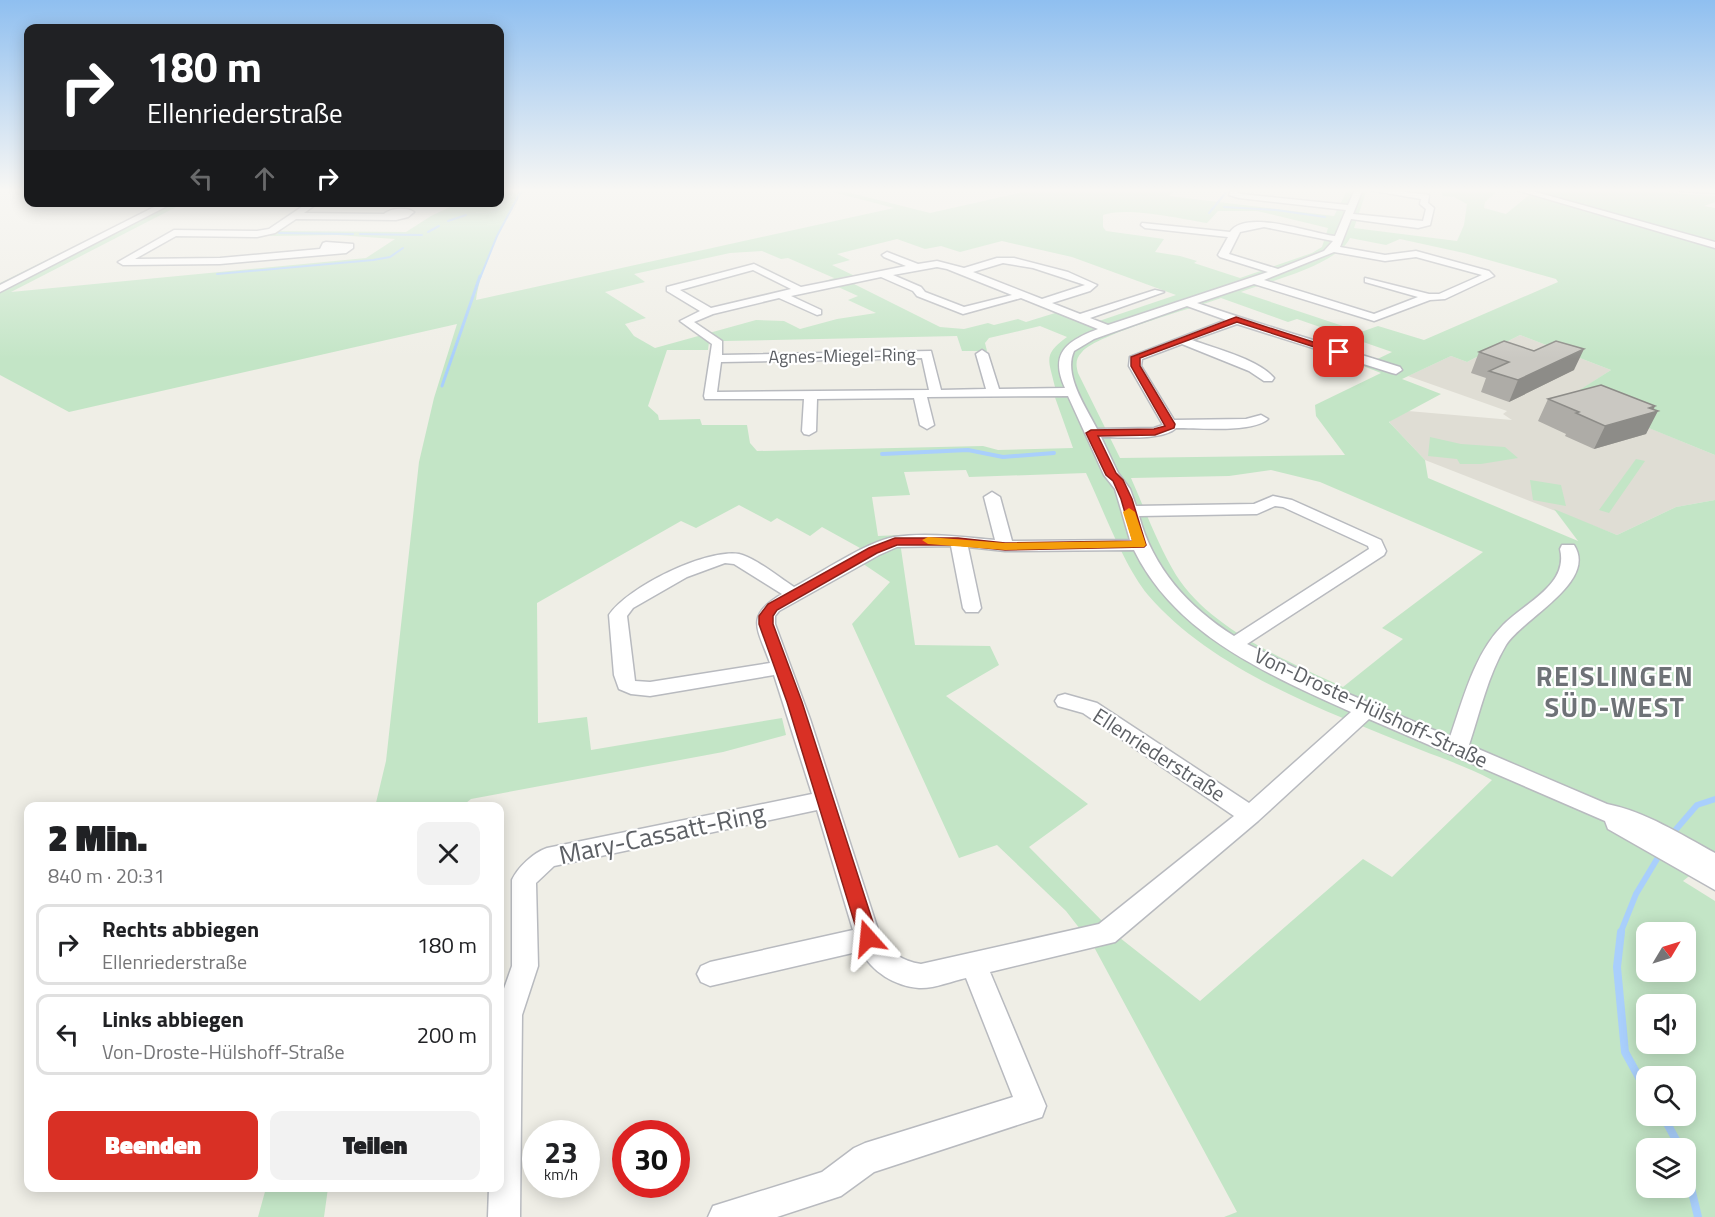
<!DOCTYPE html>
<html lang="de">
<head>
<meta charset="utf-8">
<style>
  :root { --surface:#fff; --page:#f2f2f2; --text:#202124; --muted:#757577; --line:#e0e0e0; --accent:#d93025 }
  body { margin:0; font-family:"Titillium Web",sans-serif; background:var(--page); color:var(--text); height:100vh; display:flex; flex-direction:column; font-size:22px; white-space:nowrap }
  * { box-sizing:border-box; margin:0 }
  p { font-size:20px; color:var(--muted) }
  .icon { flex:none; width:33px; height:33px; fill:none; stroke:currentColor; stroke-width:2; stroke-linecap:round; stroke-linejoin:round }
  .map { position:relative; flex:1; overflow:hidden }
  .sheet { position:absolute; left:24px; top:802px; width:480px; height:390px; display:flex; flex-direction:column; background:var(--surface); border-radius:12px; box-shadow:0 3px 15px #0003 }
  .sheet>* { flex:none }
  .hud { position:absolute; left:24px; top:24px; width:480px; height:183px; border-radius:12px; box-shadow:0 3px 15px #0003; background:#202124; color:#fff; overflow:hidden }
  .needle { width:39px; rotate:52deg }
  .tools { position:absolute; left:1636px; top:922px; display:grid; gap:12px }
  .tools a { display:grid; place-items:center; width:60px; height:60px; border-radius:12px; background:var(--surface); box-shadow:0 3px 15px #0003; font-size:30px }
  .speed { position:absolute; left:522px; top:1120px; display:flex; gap:12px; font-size:30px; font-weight:700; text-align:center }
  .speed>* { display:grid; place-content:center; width:78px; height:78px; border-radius:50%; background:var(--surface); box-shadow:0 3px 15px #0003; line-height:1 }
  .speed small { font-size:15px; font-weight:400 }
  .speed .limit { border:9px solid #d22; background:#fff; color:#111 }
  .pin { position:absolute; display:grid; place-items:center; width:51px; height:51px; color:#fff; margin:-26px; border-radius:12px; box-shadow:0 3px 9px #0006 }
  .me { position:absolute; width:66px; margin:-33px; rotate:342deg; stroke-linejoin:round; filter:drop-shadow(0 0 4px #0008) }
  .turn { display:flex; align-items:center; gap:21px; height:126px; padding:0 24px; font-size:27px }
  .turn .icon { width:78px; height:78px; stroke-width:2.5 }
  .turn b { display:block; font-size:42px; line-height:51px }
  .lanes { display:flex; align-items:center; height:57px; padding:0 24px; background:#0003; justify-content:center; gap:30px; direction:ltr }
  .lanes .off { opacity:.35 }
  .round { display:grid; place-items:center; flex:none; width:63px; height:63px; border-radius:12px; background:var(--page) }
  .summary { display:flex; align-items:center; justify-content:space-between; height:102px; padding:0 24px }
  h1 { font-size:36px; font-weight:800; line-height:45px }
  .cta { display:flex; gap:12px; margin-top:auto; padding:12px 24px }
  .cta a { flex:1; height:69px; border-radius:12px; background:var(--accent); color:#fff; font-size:24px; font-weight:800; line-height:69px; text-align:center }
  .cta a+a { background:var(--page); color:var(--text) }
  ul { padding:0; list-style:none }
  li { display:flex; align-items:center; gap:18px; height:81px; margin:0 12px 9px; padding:0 12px; border:3px solid var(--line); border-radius:12px }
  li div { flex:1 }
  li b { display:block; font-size:22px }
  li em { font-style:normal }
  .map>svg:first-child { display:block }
  .education { fill:#dfddd4 }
  .green { fill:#c3e5c6; fill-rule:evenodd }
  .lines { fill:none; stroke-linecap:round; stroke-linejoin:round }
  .stream-far4 { stroke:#a9cffc; stroke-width:2 }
  .stream-far3 { stroke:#a9cffc; stroke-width:3 }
  .stream-far2 { stroke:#a9cffc; stroke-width:4 }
  .stream-far1 { stroke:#a9cffc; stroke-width:6 }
  .stream { stroke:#a9cffc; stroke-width:8 }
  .minor-casing { stroke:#b8babf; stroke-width:3 }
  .minor { fill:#fff; fill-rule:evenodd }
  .wall { fill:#aeaca7 }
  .shaded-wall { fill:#8d8c88 }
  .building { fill:#cac8c2; stroke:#8d8c88; stroke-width:1.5 }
  .route { fill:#d93025; stroke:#8d1f18; stroke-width:1.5 }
  .slow { fill:#f59e0b }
  .labels { text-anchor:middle; stroke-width:4.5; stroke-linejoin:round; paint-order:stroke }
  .far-street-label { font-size:18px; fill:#5d6065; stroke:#fff }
  .street-label { font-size:21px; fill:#5d6065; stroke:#fff }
  .near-street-label { font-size:26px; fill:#5d6065; stroke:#fff }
  .district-label { font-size:27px; font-weight:bold; letter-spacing:1.5px; fill:#6e7277; stroke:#fff }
</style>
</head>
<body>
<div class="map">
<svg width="1715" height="1217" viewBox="0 0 1715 1217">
  <rect width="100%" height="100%" fill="#efeee6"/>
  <path class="education" d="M1520,335L1611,370L1571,396L1715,455V500L1676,507L1617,535L1425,460L1390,423V421L1408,411L1512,420L1503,414L1507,411L1408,376L1451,356L1467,362Z"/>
  <path class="green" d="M500,189H525C505,217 480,266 476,300L894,208L821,189H835L930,213L1037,189H1177L1169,196L1334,216L1348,189H1367L1354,228L1457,241L1464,225L1467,204L1454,197L1442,196V190L1434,189H1478L1495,193L1485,202L1484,208L1506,214L1529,195L1507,189H1613L1715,196V202L1704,206L1715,208V455L1570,396L1611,370L1520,335L1467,362L1451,356L1402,379L1441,394L1389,422L1425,460L1428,478L1578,541L1554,509L1617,535L1676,507L1715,500V855L1683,881L1715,901V1217H1224L1237,1212L1094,947L1066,911L997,845L959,858L852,624L890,582L850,555L860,548L822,527L810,536L777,518L771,522L739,505L696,528L681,521L537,603L538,723L587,717L591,750L782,718L786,735L723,752L471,799L461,807H375L386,761L419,462L434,398L457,324L69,412L0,375V283L161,203H184L11,292L366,258L395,239L337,235L269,236L279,231L406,232L431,216L452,206L313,204L315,203L500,202ZM1218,211H1257L1328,228L1322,247L1312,253L1240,278L1194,263L1197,261L1180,256L1155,252L1164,239L1106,231L1103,227V215C1125,206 1183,219 1207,223ZM1350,238L1386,245L1400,239L1464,253L1556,279L1558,282L1424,340L1378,326L1361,332L1241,292C1270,281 1337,265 1350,238ZM897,239L925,249L941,246L960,252L1002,241L1072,257L1176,295L1099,321L1068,309L1026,322L1018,319L994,325L988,323L964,329L940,327L848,281L859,278L832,265L850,260L837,254ZM762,251L781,259L788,258L834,278L825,281L858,296L848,300L876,313L837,319L800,329L784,321L756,320L655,348L634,336L625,324L646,318L605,292L645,282L634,274L730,253ZM1221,298L1288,322L1297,319L1392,352L1363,366L1381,373L1315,405L1316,416L1345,455L1120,458L1078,373C1076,365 1075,359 1082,352C1097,334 1194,308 1221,298ZM1040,326L1067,337C1042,355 1049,360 1055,387L1052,389L1073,448L998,450L983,446L757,451L750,443L747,425H702L700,419L659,420L658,415L648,406L667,350H708L709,342L724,341L957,336L962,351H987L985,343L989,338ZM966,470L969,477L1086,473C1103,509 1124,566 1148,595C1214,672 1329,712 1421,750C1444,759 1470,768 1492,780L1392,877L1363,859L1200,1001L1115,934L1029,847L1088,804L946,696L999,665L990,646L915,645L899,535L878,536L872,497L910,495L904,472ZM1271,470L1320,482L1483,552L1382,628L1403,639L1343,687C1287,661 1210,629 1176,575C1158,545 1145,510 1131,478L1229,476ZM1647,933H1686V972H1647ZM1647,1005H1686V1044H1647ZM1647,1077H1686V1116H1647ZM1647,1149H1686V1188H1647Z
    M1430,437L1461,444L1505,447L1518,458L1481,464H1460L1457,459L1428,456Z
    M1636,459L1645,461L1609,513L1599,510Z
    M1530,480L1561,485L1566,506L1533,500Z
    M266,1188H328L324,1217H258Z"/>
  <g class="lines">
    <path class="stream-far4" d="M329,203H407
      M415,203L475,202
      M1224,207L1276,210L1325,217
      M1209,213L1229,189
      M448,221L466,215
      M428,232L439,226
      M279,233L353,234
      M360,234L422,235
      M217,274L373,260L390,257L403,248
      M480,278L497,236L522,189"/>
    <path class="stream-far3" d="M442,386L480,276"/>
    <path class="stream-far2" d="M882,454L968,450L1003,457L1054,453"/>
    <path class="stream-far1" d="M1672,834L1697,805L1715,799
      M1620,934L1636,894L1660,854"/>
    <path class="stream" d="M1621,932L1617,967L1625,1052L1647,1092
      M1663,1116L1681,1149
      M1686,1167L1698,1217"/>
    <defs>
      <path id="minor" d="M1232,189H1240L1237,192L1241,194L1348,205L1355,189H1382L1429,195L1428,203L1434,208L1430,225L1418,228L1351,219L1340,247L1385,255L1416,251L1489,271L1494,276L1445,299L1430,300L1374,321L1254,284L1197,303C1264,326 1332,345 1400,367L1402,370L1396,374L1392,373L1237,324L1192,340C1216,349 1258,359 1274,378L1272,381H1264L1249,371L1182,344L1142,359L1141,366L1174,420L1246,419L1261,415L1268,419C1253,433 1197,428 1176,428C1163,441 1119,437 1101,437L1118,473L1130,489L1136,506L1254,504L1273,496L1292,500L1381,540L1386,551L1384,555L1247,644L1344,692L1450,737C1463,700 1474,654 1503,625C1524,603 1569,585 1560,549L1562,545H1574C1598,582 1523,618 1506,645C1488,675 1480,712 1469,745L1607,804C1646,812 1680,834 1715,853V890L1608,829L1605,821L1369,719L1258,821L1115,942L990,972L1046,1106L1042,1117L874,1172L841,1196L777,1217H708L713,1206L822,1172L854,1148L865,1143L1013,1097L966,978C952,981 933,989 919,988C895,986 872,972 861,951L710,986L701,982L697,974L701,966L710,962L853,930L817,810L554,866L536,883L538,966L522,1015L520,1217H488L489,1188H500V1000L512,966V880C518,867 533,853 547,848L812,794L774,675L650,696L631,694L619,689L614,675L609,615C628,587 705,549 739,554C754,557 780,578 794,587C821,573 866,542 894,537C926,532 963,537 995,540L984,497L992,492L1000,497L1012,541L1130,540L1115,489L1104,475L1068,396L927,397L934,425L927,429L920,425L914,398L817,399L816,431L809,435L804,434L802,431L804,399H705L704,396L712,344L680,321L700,311L667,291V287L754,264L801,287L906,266L884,257L882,255L887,252L918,264L937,261L964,268L997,258H1014L1068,272L1097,285L1090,291L1052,303L1080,314L1155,290L1164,292L1090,318L1108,325L1268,272L1220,257L1218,255L1228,237L1145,228L1141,225L1142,223L1230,232C1246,208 1312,234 1335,236L1346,210L1239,198L1229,195ZM1363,189L1421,199L1420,204L1426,209L1423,221L1353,214ZM1264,227L1333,241L1324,251L1278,269L1229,254L1240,232ZM1334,252L1385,261L1416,257L1482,275L1439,294H1429L1365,278V282L1418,297L1374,314L1264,280ZM1003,263L1033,268L1085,285L1042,299L973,272ZM937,267L947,269L1012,295L964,307L925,292L921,287L893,275ZM753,270L791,289L711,308L680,290ZM881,277L913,291L917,296L963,314L1021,298L1098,329C1067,341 1049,353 1065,388L999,389L988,354L982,350L976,354L986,389L941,390L931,351L722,355V341L694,322L713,314L779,298L817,315L821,314V310L791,296ZM1187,306L1226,320L1130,357L1129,366L1163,425L1154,428L1097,429C1086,407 1063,375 1074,351L1094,339ZM922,358L929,390L717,392L721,362ZM1275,506L1283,507L1368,546L1369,549L1234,636C1188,607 1153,568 1139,516L1257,514ZM951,546L963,608L966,612H978L981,608L968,547L1005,551L1134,550C1176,636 1270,675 1351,712L1249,803L1097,703L1065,694L1058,696L1055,701L1058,706L1083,713L1234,816L1099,924L921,964C902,961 890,953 880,936L810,719L775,624V616L779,611L879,555L897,547ZM725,563L734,564L782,594C744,616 758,629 770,663L650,682L635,681L627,616L633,608L687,577Z
        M1513,189H1525L1715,242V248Z
        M1676,189H1715V193L1680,191Z
        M164,202H175L0,292V285Z
        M309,202H319L304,213L384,214C391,208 406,207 414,212L408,217L396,220L296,219L275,233L257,237L176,236L135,259L220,258L320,249L323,243L326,242L353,244V248L346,253L220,264L123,265L118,262L174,230L257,231L269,229Z"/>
    </defs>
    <use href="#minor" class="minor-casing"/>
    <use href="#minor" class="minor"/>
  </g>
  <path class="wall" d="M1479,352L1574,370L1509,402L1481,392L1486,378L1471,373Z
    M1548,399L1655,406L1646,434L1594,449L1565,436L1566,434L1538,421Z"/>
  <path class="shaded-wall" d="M1584,349L1574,370L1509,402L1518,380Z
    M1655,406L1651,413L1658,411L1646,434L1594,449L1605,426Z"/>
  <path class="building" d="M1504,341L1534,351L1556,341L1584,349L1518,380L1489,371L1509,362L1479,352Z
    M1601,385L1655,406L1649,408L1658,411L1605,426L1576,413L1579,412L1548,399Z"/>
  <linearGradient id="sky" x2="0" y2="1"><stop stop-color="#8fbff0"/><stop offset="0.53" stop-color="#f8f7f4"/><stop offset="1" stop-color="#f8f7f4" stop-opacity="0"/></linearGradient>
  <rect width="1715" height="359" fill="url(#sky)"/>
  <path class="route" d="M1236,317L1344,352L1336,354L1237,322L1140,358V366L1175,424L1174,428L1155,435L1098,436L1116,473L1123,480L1132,499L1146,545L1144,547L1005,550L958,545H897L877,553L777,610L773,616V624L802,702L878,938L875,944L868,946L861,944L787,702L759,624V616L768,604L869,548L895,538H958L1005,543L1133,541L1121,499L1113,481L1106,475L1086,433L1091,430L1154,429L1165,426L1131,366V357Z"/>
  <path class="slow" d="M1129,508L1135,512L1146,545L1144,547L1005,550L928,544L922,540L928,537L1005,543L1132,541L1123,512Z"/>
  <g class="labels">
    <g class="far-street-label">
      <text transform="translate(842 356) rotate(-1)" y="6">Agnes-Miegel-Ring</text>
    </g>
    <g class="street-label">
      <text transform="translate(1371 708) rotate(25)" y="7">Von-Droste-Hülshoff-Straße</text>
      <text transform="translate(1159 755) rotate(33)" y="7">Ellenriederstraße</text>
    </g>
    <g class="near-street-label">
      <text transform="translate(662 834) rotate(-12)" y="9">Mary-Cassatt-Ring</text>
    </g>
    <g class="district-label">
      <text x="1615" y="686">REISLINGEN<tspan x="1615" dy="31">SÜD-WEST</tspan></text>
    </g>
  </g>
</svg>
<div class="tools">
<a><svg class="needle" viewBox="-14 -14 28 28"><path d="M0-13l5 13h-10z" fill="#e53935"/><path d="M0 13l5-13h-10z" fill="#757577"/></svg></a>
<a><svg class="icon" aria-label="sound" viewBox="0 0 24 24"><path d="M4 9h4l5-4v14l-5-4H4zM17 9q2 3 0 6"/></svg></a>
<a><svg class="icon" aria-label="search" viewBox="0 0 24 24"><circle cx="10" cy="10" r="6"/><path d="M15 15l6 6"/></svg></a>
<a><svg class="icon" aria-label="layers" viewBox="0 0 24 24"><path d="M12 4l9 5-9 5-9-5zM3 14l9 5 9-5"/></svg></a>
</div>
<div class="speed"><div>23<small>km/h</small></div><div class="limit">30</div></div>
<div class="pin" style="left:1339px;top:352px;background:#d93025"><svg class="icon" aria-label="arrive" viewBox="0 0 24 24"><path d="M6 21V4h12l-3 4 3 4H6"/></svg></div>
<svg class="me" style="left:868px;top:938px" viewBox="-20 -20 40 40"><path d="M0-17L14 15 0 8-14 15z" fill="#d93025" stroke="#fff" stroke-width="4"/></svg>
<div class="hud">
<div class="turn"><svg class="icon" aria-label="right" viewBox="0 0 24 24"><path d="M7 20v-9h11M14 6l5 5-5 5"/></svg><div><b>180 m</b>Ellenriederstraße</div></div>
<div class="lanes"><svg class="icon off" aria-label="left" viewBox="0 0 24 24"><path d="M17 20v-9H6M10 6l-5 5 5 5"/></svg><svg class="icon off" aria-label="ahead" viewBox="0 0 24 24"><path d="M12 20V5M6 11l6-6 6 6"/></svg><svg class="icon" aria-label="right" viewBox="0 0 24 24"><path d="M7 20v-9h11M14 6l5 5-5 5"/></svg></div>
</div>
<section class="sheet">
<div class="summary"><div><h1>2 Min.</h1><p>840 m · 20:31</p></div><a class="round"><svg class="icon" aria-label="close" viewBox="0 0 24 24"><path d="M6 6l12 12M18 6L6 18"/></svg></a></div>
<ul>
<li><svg class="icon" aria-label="right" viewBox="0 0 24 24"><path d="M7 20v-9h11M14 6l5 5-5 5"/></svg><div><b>Rechts abbiegen</b><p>Ellenriederstraße</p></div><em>180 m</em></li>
<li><svg class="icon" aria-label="left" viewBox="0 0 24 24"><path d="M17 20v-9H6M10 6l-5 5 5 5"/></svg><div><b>Links abbiegen</b><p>Von-Droste-Hülshoff-Straße</p></div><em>200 m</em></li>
</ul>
<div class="cta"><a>Beenden</a><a>Teilen</a></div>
</section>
</div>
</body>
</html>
